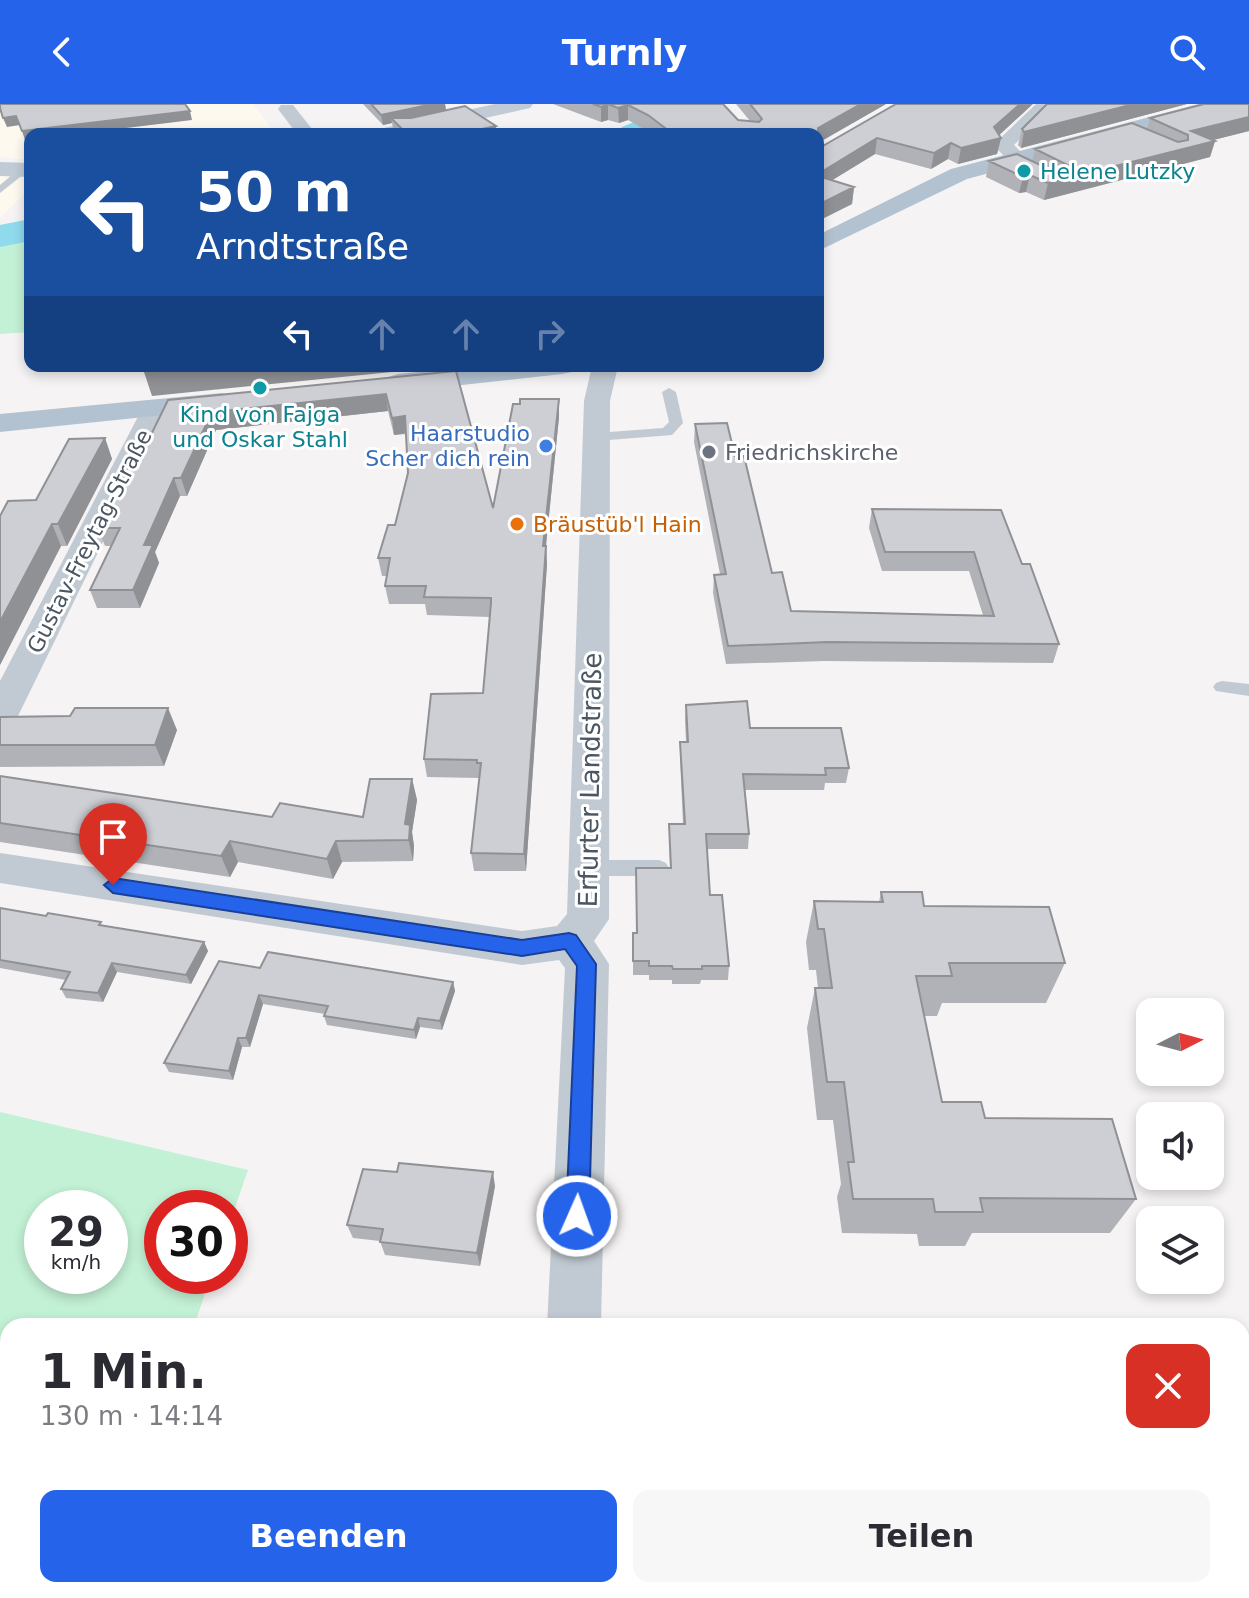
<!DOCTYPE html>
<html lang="de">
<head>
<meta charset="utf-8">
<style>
  :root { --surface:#fff; --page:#f7f7f7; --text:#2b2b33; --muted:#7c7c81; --accent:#2563eb }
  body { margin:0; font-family:"DejaVu Sans",sans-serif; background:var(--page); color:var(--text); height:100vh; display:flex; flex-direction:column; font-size:30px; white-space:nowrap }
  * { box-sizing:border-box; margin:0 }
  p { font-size:26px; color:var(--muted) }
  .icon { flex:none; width:44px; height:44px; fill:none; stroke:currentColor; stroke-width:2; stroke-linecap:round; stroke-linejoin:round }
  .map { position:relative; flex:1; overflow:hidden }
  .panel { position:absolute; left:0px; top:1214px; width:1250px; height:280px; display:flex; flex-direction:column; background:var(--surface); border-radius:24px 24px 0 0; box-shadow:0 4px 12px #0003 }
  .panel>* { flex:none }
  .banner { position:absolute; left:24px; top:24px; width:800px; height:244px; border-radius:16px; box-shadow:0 4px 12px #0003; background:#1a4fa0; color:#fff; overflow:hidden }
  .needle { width:52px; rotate:84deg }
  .fabs { position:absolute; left:1136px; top:894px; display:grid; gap:16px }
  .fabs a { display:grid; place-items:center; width:88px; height:88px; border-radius:16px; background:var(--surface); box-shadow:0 4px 12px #0003; font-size:40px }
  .speed { position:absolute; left:24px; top:1086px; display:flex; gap:16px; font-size:40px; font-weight:700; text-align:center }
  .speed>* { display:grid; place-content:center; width:104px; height:104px; border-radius:50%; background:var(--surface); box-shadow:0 4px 12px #0003; line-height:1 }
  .speed small { font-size:20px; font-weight:400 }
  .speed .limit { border:12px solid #d22; background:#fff; color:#111 }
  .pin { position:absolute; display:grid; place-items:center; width:68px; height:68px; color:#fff; margin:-82px -34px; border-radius:50% 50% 50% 0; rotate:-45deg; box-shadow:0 0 8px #0007 }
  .pin .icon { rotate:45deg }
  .me { position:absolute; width:88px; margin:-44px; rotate:2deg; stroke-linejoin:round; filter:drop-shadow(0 0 6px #0008) }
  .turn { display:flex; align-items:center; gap:28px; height:168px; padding:0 40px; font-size:36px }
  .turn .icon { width:104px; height:104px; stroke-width:2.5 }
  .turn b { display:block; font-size:56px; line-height:68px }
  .lanes { display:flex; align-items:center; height:76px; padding:0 40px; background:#0003; justify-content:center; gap:40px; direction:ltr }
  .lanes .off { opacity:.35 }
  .round { display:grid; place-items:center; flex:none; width:84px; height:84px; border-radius:16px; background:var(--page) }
  .overview { display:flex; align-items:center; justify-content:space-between; height:136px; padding:0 40px }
  h1 { font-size:48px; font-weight:700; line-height:60px }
  .primary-button { display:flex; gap:16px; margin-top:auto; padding:16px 40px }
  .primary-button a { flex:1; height:92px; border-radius:16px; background:var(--accent); color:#fff; font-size:32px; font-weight:700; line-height:92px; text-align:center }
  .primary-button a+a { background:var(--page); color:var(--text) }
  header { display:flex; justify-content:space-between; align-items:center; height:104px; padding:0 40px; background:var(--accent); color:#fff; font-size:36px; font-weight:700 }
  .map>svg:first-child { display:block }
  .commercial { fill:#fdf9ef }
  .green { fill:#c3f1d5; fill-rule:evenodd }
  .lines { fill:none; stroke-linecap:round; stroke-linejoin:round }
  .river { fill:#90daee; fill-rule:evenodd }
  .lane { fill:#c1cad2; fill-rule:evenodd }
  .street { fill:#c1cad2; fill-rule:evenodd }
  .secondary { fill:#c1cbd6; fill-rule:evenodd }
  .primary { fill:#b3c2d1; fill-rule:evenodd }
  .wall { fill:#b0b2b7 }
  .shaded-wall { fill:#909195 }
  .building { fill:#cdcfd5; stroke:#909195; stroke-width:2 }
  .route { fill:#2563eb; stroke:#184099; stroke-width:2 }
  .culture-dot { fill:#0f9aa8; stroke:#fff; stroke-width:3 }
  .shop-dot { fill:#3f7fe0; stroke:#fff; stroke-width:3 }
  .worship-dot { fill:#6b7280; stroke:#fff; stroke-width:3 }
  .food-dot { fill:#e8710a; stroke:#fff; stroke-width:3 }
  .labels { text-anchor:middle; stroke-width:6; stroke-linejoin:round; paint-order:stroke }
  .far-culture-label { font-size:22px; fill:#0d838f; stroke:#fff; text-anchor:start }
  .far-shop-label { font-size:22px; fill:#366cbe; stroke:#fff; text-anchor:end }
  .far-worship-label { font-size:22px; fill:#5b616d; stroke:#fff; text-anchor:start }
  .far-food-label { font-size:22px; fill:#c56008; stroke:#fff; text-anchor:start }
  .far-street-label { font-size:22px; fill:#4a5661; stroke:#fff }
  .street-label { font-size:26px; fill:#4a5661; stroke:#fff }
</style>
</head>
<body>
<header><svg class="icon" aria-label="back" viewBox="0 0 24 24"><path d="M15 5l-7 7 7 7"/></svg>Turnly<svg class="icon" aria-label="search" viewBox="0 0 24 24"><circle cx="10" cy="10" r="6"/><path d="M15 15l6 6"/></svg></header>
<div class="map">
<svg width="1249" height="1494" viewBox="0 0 1249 1494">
  <rect width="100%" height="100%" fill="#f5f3f3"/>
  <path class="commercial" d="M0,0H253L276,30H30V55H16L0,53Z
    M0,72L30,73V85L0,114Z"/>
  <path class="green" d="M30,136V228L0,230V142Z
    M0,1008L248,1066L230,1118V1104H162V1172H211L194,1222H8V1486H490L489,1494H0ZM42,1104H110V1172H42Z"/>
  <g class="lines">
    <path class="river" d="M677,0H717L712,6L659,30H617L622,23Z
      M30,115V137L0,143V121Z"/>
    <path class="lane" d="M20,64L29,66L0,89V81Z
      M669,284L676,288L683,319L672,331L596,337L589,333L596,329L663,324L669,318L662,288Z
      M1222,577L1249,580V592L1216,587L1213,583L1216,579Z
      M589,756H659L666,759L669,764L666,769L659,772H589L582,769L579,764L582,759Z"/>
    <path class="street" d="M1036,0H1055L1014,41L1026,53L1023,57H1009L993,41Z
      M281,1H293L316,30H297L278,5Z
      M592,262H618L610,297L609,815L594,837L609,860L601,1222H547L565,864L559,856L522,861L0,779V749L522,827L557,822L567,810L584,297Z
      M155,297L165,299L168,305L18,612L13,621L0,624V577L142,305L145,299Z
      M531,1486H593L590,1494H533Z"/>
    <path class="secondary" d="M495,0H533L530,4L413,30H374L384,24Z
      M0,58L30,59V73L0,72Z"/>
    <path class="primary" d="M1199,0H1232L1229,4L967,75L818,147V131L951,65Z
      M479,262H576L572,268L562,270L398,288L388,285L384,279L388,273L398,270Z
      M222,289L232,292L237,298L232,304L0,328V310Z"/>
  </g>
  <path class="wall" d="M363,0H445L446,6L496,22V30H394L392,19L383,21Z
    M553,0H723L738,16L750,17L736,0H886L818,39V30H653L628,16L619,19L608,16L601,18Z
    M896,0L999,31L1001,34L997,50L958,60L948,55L931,65L875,50L832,76L854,83L852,100L818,117L821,43Z
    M1047,0H1187L1021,44L1018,41L1022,25Z
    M1249,0V27L1213,36L1215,37L1210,53L1044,96L1026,88L1019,89L986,73L989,57H1032L1035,45L1147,25L1150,14Z
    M456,267L493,404L559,313L546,442L547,460L526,767H474L471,749L479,674L427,673L424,655L483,589L490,513L427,511L425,500H389L385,482L387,472H382L378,454L395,421L408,369L406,330L394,331L388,307L216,326L187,392H180L155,448L159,459L140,504H97L90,486L111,442H105L98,424L148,337Z
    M695,320L735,352L772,469L791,507L983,511L969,467H882L869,424L872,405L1022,460L1059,540L1053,559L824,557L726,560L713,489L714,471L720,470L694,338Z
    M105,334L112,355L67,442H61L0,561V412L36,396Z
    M686,601L750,624L849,664L846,679H825L824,686H745L749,730L748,745H707L710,791L729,862L728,876H701L700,880H672V876H649V871H633V829H637L670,764L669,720H683L680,653V638H686L685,616Z
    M0,613L177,626L164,662L0,663Z
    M0,672L272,713H363L412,675L417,696L412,728L414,742L413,757L342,758L333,775L238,758L230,773L0,738Z
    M881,788L924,802L1065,859L1046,899H942L937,912H924L942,998L985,1014L1136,1095L1110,1129H972L965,1142H919L917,1130L842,1129L837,1093L841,1080L833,1016H817L807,924L815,884H818L816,866H809L806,838L814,797L879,798Z
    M0,804L204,838L208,847L191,880L117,868L103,898L66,894L61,885L66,876L0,864Z
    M260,864L453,878L455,887L442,926L420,923L416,935L327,921L324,912L325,910L263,900L250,943H242L233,976L169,968L164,959Z
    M495,1082L480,1162L385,1151L380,1137L353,1134L347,1121Z"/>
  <path class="shaded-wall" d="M433,0H445L446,7L396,18L391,14L392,19L383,21L381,11Z
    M608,0V16L601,18V3Z
    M861,0H886L818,39V24Z
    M1020,0H1033L994,36L1001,34L997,50L958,60L961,44L994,23Z
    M1134,0H1187L1021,44L1024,28Z
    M628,1V16L619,19L618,4Z
    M190,7L192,16L77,30H30V36H25L22,27Z
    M16,12L20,21L7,23L3,14Z
    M1249,13V27L1186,43L1191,27Z
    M496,22V30H459Z
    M877,34L875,50L818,85V70Z
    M1215,37L1210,53L1044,96L1048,79Z
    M951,39L948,55L931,65L934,49Z
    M1030,71L1026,88L1019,89L1023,73Z
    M854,83L852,100L818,117V101Z
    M142,262H432V264L152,292Z
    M386,290L388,307L216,326L187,392L181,374L212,308Z
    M559,295V313L544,460L543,442Z
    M405,312L408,329L394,331L392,314Z
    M105,334L112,355L67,442L58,420Z
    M174,374L180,392L155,448L159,459L140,504L133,486L144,441Z
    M52,420L61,442L0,561V518Z
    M546,442L547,460L526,767L524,750Z
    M168,604L177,626L164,662L155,641Z
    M412,675L417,696L412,728L414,742L413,757L405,720Z
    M230,737L238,758L230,773L221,752Z
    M336,737L342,758L333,775L327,755Z
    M204,838L208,847L191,880L186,871Z
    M112,859L117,868L103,898L98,889Z
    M453,878L455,887L442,926L440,917Z
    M259,891L263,900L250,943L246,934Z
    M418,914L420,923L416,935L414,926Z
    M238,934L242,943L233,976L229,967Z
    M493,1068L495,1082L480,1162L477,1149Z"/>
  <path class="building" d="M0,0H185L190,7L22,27L16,12L3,14L0,4Z
    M371,0H433L381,11Z
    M593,0H723L738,16L759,18L762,15L750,0H861L818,24V30H673L648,11L628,1L618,4L608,0L601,3Z
    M896,0H1020L994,23L1001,34L961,44L951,39L934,49L877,34L818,70V42L821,43Z
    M1047,0H1134L1024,28L1022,25Z
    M1204,0H1249V13L1191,27L1215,37L1048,79L1030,71L1023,73L989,57L1017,50L1066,73L1077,72L1078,66L1035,45L1132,19L1178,38L1188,36V31L1150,14Z
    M465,2L496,22L459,30H407L391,14H411Z
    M818,72L854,83L818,101Z
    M456,267L493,404L513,300H520V295H559L543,442H546L524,750L471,749L481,659H477V656L424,655L431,590L483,589L491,499V494L424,493L426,482H385L390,454H378L388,421H395L408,369L405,312L392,314L386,290L212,308L181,374H174L144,441H153L133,486H90L120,424H98L141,337H148L168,296Z
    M727,319L735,352H744L772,469L782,468L791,507L994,512L974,448H885L872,405L1001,406L1022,460H1030L1059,540L828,538L728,542L714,471L726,470L695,320Z
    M105,334L58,420H52L0,518V412L8,397L36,396L69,335Z
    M747,597L750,624H841L849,664H825L826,671L743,670L749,730H706L710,791H722L729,862H702V865H673L672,862H649V857H633V829H637L636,764H671L669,720H685L680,638H688L686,601Z
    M75,604H168L155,641H0V613L70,612Z
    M0,672L272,713L280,699L363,713L370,675H412L405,720L410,721L409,736L336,737L327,755L230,737L221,752L0,719Z
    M881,788H922L924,802L1049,803L1065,859H949L952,872H916L942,998H981L985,1014L1112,1015L1136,1095L980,1094L983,1108H935L933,1095H853L848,1058H854L844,978H827L815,884H832L824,825H818L814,797L883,798Z
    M0,804L46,812L48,809L101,818L99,821L204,838L186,871L112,859L98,889L61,885L70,868L0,856Z
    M268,848L453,878L440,917L418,914L414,926L324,912L328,902L259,891L246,934H238L229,967L164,959L219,857L260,864Z
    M399,1059L493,1068L477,1149L380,1138L383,1125L347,1121L363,1065L397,1068Z"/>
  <path class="route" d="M113,774L522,836L569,829L576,831L596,860L589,1112L586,1120L577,1123L569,1120L566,1112L577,862L565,845L522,852L113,789L104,781Z"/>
  <g class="culture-dot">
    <circle cx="1024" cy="67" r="8"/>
    <circle cx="260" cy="284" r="8"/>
  </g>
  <circle class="shop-dot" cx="546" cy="342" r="8"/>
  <circle class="worship-dot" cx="709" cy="348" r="8"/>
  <circle class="food-dot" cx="517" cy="420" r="8"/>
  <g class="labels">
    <g class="far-culture-label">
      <text x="1040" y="75">Helene Lutzky</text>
      <text x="260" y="318" text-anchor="middle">Kind von Fajga<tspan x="260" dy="25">und Oskar Stahl</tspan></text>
    </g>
    <g class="far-shop-label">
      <text x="530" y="337">Haarstudio<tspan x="530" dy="25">Scher dich rein</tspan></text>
    </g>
    <g class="far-worship-label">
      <text x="725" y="356">Friedrichskirche</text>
    </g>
    <g class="far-food-label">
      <text x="533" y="428">Bräustüb'l Hain</text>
    </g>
    <g class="far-street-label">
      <text transform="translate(89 437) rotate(-63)" y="8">Gustav-Freytag-Straße</text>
    </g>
    <g class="street-label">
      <text transform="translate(590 676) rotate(-89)" y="9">Erfurter Landstraße</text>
    </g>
  </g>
</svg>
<div class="fabs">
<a><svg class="needle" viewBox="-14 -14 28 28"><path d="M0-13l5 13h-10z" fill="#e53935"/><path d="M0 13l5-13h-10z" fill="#7c7c81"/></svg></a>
<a><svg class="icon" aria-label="sound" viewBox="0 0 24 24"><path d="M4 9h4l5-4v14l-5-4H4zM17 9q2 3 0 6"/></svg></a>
<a><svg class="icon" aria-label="layers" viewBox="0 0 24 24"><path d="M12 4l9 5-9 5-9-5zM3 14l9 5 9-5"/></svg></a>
</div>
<div class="speed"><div>29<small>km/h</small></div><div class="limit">30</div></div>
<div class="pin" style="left:113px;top:781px;background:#d93025"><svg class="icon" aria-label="arrive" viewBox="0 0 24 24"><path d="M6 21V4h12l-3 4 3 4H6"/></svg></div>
<svg class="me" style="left:577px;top:1112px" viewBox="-20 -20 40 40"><circle r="17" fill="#2563eb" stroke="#fff" stroke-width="3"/><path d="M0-11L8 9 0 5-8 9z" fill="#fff"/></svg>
<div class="banner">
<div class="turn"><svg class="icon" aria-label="left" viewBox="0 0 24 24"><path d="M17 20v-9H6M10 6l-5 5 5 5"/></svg><div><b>50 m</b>Arndtstraße</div></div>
<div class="lanes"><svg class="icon" aria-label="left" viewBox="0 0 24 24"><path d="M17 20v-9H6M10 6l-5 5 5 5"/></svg><svg class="icon off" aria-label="ahead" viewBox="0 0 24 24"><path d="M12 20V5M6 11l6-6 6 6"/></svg><svg class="icon off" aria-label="ahead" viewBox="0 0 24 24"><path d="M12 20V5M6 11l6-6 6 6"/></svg><svg class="icon off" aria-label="right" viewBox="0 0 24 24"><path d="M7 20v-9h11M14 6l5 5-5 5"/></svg></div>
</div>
<section class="panel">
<div class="overview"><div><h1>1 Min.</h1><p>130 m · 14:14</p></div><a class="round" style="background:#d93025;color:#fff"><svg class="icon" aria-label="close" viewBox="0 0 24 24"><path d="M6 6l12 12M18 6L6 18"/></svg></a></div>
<div class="primary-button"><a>Beenden</a><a>Teilen</a></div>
</section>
</div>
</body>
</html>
